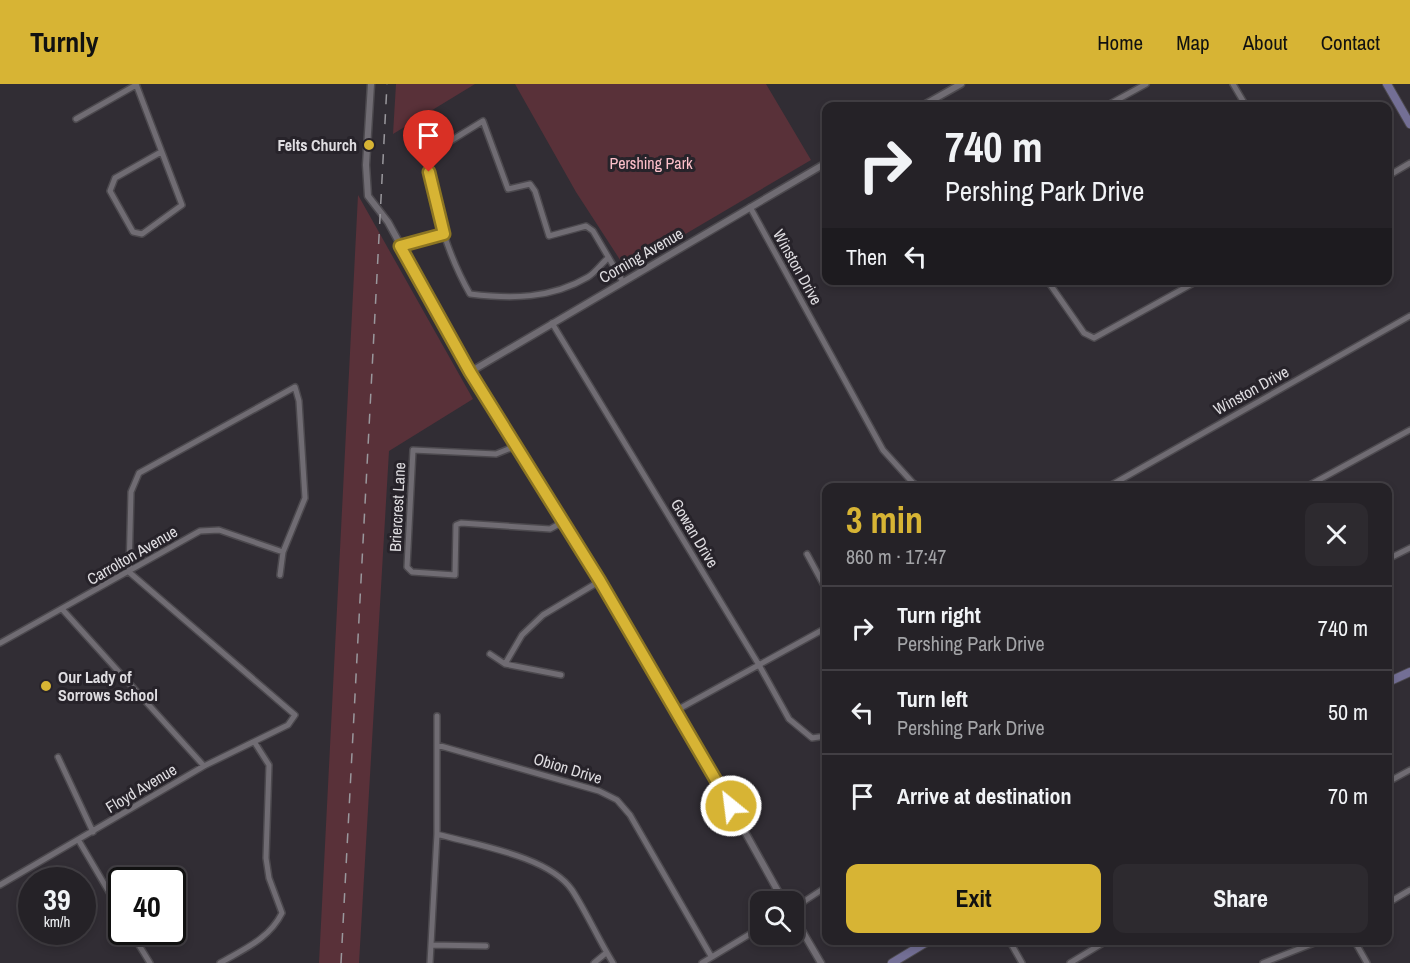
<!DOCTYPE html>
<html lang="en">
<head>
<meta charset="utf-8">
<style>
  :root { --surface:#252227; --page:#2d2a2f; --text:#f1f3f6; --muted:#a3a4a7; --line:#423f44; --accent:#d7b434 }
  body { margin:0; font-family:"Archivo Narrow",sans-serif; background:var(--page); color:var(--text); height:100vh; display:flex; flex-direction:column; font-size:22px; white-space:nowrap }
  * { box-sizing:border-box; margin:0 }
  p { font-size:20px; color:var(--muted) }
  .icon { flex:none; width:33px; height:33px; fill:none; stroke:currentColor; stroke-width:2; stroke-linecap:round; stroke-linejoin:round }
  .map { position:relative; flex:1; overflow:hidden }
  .panel { position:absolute; left:822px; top:399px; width:570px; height:462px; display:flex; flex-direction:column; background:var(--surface); border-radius:12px; box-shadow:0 3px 9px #0003,0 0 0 2px var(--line) }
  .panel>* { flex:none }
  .top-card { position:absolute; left:822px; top:18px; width:570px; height:183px; border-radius:12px; box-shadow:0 3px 9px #0003,0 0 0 2px var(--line); background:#252227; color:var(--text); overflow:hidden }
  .fabs { position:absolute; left:750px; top:807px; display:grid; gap:12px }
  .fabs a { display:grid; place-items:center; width:54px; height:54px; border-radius:12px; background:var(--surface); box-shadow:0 3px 9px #0003,0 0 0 2px var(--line); font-size:30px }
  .speed { position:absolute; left:18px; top:783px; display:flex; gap:12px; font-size:30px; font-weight:700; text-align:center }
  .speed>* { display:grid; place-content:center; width:78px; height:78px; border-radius:50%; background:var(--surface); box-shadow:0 3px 9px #0003,0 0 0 2px var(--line); line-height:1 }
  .speed small { font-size:15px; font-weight:400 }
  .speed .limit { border:3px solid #111; border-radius:9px; background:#fff; color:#111 }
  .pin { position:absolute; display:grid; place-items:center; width:51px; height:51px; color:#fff; margin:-62px -26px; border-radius:50% 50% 50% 0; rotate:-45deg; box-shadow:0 0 6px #0007 }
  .pin .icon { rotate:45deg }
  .me { position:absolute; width:66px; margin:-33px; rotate:331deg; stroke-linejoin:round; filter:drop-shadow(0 0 4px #0008) }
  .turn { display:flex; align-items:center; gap:21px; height:126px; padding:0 24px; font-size:27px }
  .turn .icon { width:78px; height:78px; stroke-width:2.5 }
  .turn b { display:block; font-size:42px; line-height:51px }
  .then { display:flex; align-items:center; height:57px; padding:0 24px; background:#0003; gap:12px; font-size:22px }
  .round { display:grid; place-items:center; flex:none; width:63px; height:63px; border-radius:12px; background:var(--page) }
  .headline { display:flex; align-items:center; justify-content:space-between; height:102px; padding:0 24px }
  h1 { font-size:36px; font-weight:700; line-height:45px; color:var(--accent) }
  .primary-button { display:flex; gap:12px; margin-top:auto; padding:12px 24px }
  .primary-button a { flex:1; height:69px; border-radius:12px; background:var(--accent); color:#111; font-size:24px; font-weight:700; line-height:69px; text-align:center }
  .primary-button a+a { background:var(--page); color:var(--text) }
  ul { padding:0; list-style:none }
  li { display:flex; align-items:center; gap:18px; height:84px; padding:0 24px; border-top:2px solid var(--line) }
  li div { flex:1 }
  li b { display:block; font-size:22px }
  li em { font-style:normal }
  header { display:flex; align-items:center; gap:36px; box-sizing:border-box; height:84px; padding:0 30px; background:var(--accent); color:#111 }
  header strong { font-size:28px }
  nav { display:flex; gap:33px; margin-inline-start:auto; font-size:21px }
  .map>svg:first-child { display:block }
  .green { fill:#593139 }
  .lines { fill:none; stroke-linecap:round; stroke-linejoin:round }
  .minor-casing { stroke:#4c494e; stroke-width:8 }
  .tertiary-casing { stroke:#4c494e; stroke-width:9 }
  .secondary-casing { stroke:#4c494e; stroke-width:10 }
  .minor { stroke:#706c73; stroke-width:5 }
  .tertiary { stroke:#706c73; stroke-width:6 }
  .secondary { stroke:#736f95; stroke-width:8 }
  .rail { stroke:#9a989d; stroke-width:1.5; stroke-dasharray:10 10; stroke-linecap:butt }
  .route-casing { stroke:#8c7522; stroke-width:15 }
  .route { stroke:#d7b434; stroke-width:10 }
  .poi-dot { fill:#d7b434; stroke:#27232a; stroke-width:2 }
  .labels { text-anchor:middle; stroke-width:6; stroke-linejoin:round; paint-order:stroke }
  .poi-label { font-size:16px; font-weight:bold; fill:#dfdde1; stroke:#27232a; text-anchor:end }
  .park-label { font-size:16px; fill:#fdc0ca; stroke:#27232a }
  .street-label { font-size:16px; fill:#dfdde1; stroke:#27232a }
</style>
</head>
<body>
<header>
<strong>Turnly</strong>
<nav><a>Home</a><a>Map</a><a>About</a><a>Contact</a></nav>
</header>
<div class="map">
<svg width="1410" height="879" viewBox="0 0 1410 879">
  <rect width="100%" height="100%" fill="#312d34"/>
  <path class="green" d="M396,0H475L393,50Z
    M515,0H766L811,76L626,185L576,108Z
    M358,111L473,315L389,367L359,879H319Z"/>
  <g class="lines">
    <defs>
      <path id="minor" d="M136,0L182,121L142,150L133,148L110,107L115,94L161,68
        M1233,0L1246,22
        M1106,22L1146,0
        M76,35L136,1
        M1388,92L1410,79
        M750,123L883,366L913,399L921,404
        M400,162L445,150
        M608,174C601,180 595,189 588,193C551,215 511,215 470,210C446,168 433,119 426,72L483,37L508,105L530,100L535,107L549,152L586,142L593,147L623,198
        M1047,196L1084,249L1094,254L1199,196
        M552,239L759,581L789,635L812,654L826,652
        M516,362L496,370L413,366L407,483L412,488L455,491L456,441L461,439L550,445L563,438
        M1106,404L1410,232
        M1304,404L1410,346
        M807,470L826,505
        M1388,475L1410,464
        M62,525L204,682
        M0,559L200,447L219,446L283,468
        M490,570L505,580L561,591
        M505,580L522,551L543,531L600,497
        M677,626L826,544
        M437,661L599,707L617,716L630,731L711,872
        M58,673L93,748
        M1388,698L1410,686
        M437,750C475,761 549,772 572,806C587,829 598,855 613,879
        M79,757L122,830
        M0,801L204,682L288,641L295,631L129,488L131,408L139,389L295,303L299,317L305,414L283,468L280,491
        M1388,819L1410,806
        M794,824L826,803
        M131,848L150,879
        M1009,856L1022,879
        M1354,856L1367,879
        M431,861L486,862
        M220,879C244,865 269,855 282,829L269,794L266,774L269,681L255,659
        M430,879L437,750V632
        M594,879L606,869
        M702,879L760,844
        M1070,879L1108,856
        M1263,879L1322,856"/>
      <path id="tertiary" d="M371,0L366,81L368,112L388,138L470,288L677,626L784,818
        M922,22L961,0
        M470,288L826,79
        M794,833L821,879"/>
      <path id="secondary" d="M1387,0L1410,40
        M1388,598L1410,588
        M892,879L930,856"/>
    </defs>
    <use href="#minor" class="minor-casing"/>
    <use href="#tertiary" class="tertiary-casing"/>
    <use href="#secondary" class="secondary-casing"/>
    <use href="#minor" class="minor"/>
    <use href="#tertiary" class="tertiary"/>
    <use href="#secondary" class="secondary"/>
    <path class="rail" d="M341,879L387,0"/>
  </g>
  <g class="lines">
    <defs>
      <path id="route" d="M429,88L444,150L400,162L470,288L600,497L731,722"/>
    </defs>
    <use href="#route" class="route-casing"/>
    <use href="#route" class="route"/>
  </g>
  <g class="poi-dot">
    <circle cx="369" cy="61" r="6"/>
    <circle cx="46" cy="602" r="6"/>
  </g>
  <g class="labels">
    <g class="poi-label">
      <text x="357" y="67">Felts Church</text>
      <text x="58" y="599" text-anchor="start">Our Lady of<tspan x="58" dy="18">Sorrows School</tspan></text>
    </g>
    <g class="park-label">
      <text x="651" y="85">Pershing Park</text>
    </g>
    <g class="street-label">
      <text transform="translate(641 171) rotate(-30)" y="6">Corning Avenue</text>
      <text transform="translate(798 183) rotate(61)" y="6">Winston Drive</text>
      <text transform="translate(1251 306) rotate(-29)" y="6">Winston Drive</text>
      <text transform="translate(397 423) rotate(-87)" y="6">Briercrest Lane</text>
      <text transform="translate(695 449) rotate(59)" y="6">Gowan Drive</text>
      <text transform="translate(132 471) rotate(-30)" y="6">Carrolton Avenue</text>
      <text transform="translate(568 684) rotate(17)" y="6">Obion Drive</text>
      <text transform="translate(141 704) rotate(-31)" y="6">Floyd Avenue</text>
    </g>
  </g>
</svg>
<div class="fabs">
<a><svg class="icon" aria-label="search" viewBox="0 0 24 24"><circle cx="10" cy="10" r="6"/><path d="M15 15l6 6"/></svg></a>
</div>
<div class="speed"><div>39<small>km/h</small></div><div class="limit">40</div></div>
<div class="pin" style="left:429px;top:88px;background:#d93025"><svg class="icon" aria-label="arrive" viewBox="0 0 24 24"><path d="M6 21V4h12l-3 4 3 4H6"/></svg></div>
<svg class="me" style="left:731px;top:722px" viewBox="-20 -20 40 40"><circle r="17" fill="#d7b434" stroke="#fff" stroke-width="3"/><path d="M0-11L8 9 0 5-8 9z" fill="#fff"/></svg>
<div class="top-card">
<div class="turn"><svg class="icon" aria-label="right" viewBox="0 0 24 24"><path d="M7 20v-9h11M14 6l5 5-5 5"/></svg><div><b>740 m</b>Pershing Park Drive</div></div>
<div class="then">Then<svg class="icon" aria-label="left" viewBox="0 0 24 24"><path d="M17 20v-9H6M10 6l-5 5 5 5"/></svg></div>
</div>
<section class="panel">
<div class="headline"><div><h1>3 min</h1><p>860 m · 17:47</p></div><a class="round"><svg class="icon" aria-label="close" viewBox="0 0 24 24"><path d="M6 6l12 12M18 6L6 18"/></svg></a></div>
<ul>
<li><svg class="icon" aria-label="right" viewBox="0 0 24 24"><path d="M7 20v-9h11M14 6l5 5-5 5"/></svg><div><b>Turn right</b><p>Pershing Park Drive</p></div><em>740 m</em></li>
<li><svg class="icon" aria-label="left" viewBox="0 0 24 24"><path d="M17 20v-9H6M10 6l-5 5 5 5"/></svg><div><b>Turn left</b><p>Pershing Park Drive</p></div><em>50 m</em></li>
<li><svg class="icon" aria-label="arrive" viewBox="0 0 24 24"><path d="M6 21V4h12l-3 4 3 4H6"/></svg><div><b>Arrive at destination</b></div><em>70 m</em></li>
</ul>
<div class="primary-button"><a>Exit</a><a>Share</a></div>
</section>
</div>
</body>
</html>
